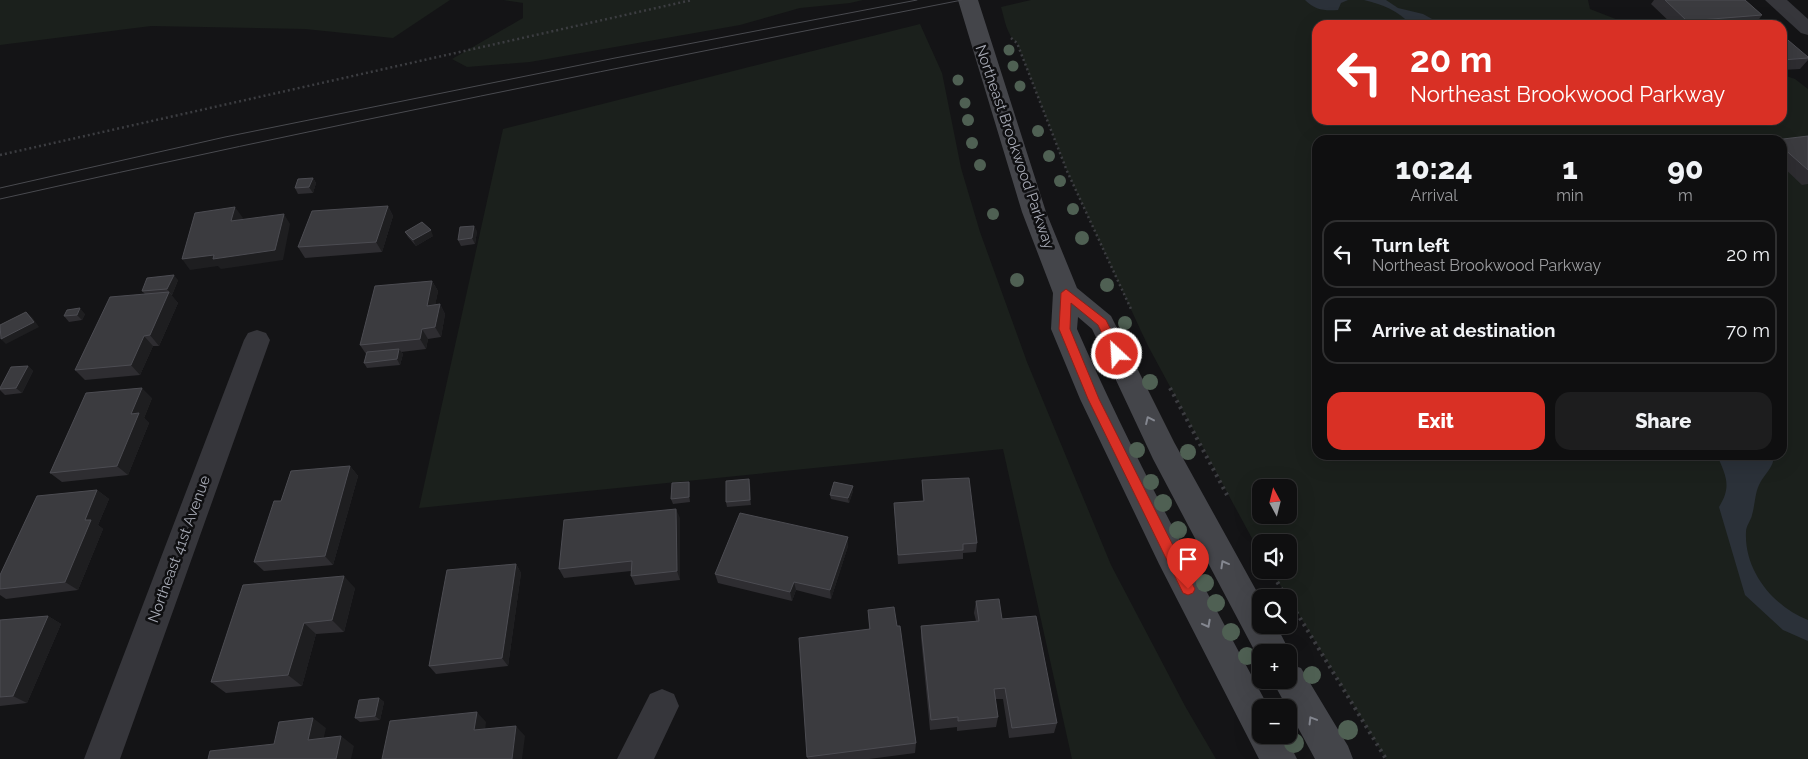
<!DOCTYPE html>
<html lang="en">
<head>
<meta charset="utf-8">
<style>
  :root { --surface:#0f0f10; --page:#1d1d1e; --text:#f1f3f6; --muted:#9b9c9f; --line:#2f2f30; --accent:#d93025 }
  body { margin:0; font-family:Raleway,sans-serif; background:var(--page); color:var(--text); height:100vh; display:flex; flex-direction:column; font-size:19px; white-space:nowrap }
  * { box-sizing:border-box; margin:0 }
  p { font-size:16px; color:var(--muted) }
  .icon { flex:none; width:28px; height:28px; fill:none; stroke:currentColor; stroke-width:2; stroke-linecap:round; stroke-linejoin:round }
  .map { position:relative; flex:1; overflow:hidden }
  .drawer { position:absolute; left:1312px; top:135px; width:475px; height:325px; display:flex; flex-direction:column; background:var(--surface); border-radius:15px; box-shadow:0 5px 20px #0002,0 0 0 1px var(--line) }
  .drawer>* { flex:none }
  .hud { position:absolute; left:1312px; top:20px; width:475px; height:105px; border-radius:15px; box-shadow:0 5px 20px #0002,0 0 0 1px var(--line); background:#d93025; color:#fff; overflow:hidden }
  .needle { width:32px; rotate:353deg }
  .tools { position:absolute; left:1252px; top:479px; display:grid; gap:10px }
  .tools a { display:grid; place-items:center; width:45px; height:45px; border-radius:10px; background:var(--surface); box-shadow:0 5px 20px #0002,0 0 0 1px var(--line); font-size:25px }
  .pin { position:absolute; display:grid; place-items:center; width:42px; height:42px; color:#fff; margin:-51px -21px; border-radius:50% 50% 50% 0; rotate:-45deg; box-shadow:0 0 5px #0007 }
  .pin .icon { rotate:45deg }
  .me { position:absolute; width:55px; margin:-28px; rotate:335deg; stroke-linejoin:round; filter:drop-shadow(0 0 4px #0008) }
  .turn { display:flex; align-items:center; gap:18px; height:105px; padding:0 15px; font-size:22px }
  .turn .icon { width:65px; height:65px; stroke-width:2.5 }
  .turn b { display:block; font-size:35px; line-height:42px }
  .eta { display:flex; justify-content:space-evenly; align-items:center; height:85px; text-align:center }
  .eta b { font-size:30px; font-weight:800; line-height:35px }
  .button { display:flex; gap:10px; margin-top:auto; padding:10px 15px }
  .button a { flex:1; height:58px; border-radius:15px; background:var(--accent); color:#fff; font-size:20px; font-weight:800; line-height:58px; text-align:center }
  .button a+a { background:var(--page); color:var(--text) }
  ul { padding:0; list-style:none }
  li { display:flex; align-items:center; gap:15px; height:68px; margin:0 10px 8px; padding:0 5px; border:2px solid var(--line); border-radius:15px }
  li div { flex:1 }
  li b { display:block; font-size:19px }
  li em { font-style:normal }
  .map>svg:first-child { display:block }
  .green { fill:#1b201c; fill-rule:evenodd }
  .water { fill:#2b3139 }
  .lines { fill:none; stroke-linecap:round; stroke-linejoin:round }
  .path-far1 { stroke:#3c3d41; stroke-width:2.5; stroke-dasharray:2 3; stroke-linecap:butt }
  .path { stroke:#3c3d41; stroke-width:4; stroke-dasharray:2.5 4.5; stroke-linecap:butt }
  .minor { fill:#36363b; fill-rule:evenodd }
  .secondary { fill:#44454a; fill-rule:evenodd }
  .tram { stroke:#494a4f; stroke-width:1 }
  .tree { fill:#4f6053 }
  .wall { fill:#2e2d31 }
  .shaded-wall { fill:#1e1e20 }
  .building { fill:#3b3b3f; stroke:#4c4c52 }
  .oneway { stroke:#848790 }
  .route { fill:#d93025; stroke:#8d1f18 }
  .labels { text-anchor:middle; stroke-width:5; stroke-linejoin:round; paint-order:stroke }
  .street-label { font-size:15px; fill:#a7aab5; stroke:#0f0f11 }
</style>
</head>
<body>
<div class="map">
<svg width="1808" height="759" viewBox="0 0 1808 759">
  <rect width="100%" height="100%" fill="#141416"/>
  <path class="green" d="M0,0H450L393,38L305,29L151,26L0,45Z
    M503,0H863L850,3L800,8L740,25L530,62L467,67L452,59L523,18V3Z
    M1031,0H1588L1590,9L1631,25H1318V120H1782L1783,75L1795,79L1808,89V759H1386L1289,598L1270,570H1289V542H1261V555L1147,344L1067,171L1017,43C1006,34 1005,20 1001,7ZM1318,140H1782V455H1318ZM1261,488H1289V515H1261Z
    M920,24L942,73L961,168L980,232L1027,362L1111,565L1185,706L1216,759H1072L1003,449L419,508L503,129Z"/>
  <path class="water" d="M1305,0H1348L1341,3L1338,10C1324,11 1315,10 1305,0Z
    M1364,0H1386L1398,8L1423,14L1443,25H1411C1399,11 1382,4 1364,0Z
    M1717,455H1774C1774,468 1764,474 1759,485C1755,493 1755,505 1752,515C1751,520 1746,526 1746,532C1744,571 1774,607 1808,620V641L1783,630L1745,595L1719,507C1732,486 1726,476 1717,455Z"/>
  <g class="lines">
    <path class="path-far1" d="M1011,38L1017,43L1067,171L1131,309
      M0,155L692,0"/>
    <path class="path" d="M1170,388L1227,495
      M1254,544L1261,555
      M1270,570L1287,598
      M1289,600L1386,759"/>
    <path class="minor" d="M1765,0H1787L1808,19V35L1801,33Z
      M257,330L266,333L270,340L120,759H84L244,340L248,333Z
      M662,689L674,694L679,706L654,759H617L650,694Z"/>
    <path class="secondary" d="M958,0H978L1046,212L1077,288L1111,316L1174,442L1261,599V625H1276L1290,652L1289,654V652H1261V663L1153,459L1092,329L1078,317L1077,329C1134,459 1202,583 1269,708H1261V735H1285L1297,759H1259L1159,564L1080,399L1051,329L1053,293L1022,212Z
      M1289,664L1301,668L1348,746L1353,759H1315L1272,680H1289Z"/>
    <path class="tram" d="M0,188L225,137L615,58L917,0
      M0,199C319,127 641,63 962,0"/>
  </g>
  <g class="tree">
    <circle cx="1009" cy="50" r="5.5"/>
    <circle cx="1013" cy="66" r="5.5"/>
    <circle cx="958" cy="80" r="5.5"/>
    <circle cx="1020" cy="86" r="5.5"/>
    <circle cx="965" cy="103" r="5.5"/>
    <circle cx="968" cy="120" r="6"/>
    <circle cx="1038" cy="131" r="6"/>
    <circle cx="972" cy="143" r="6"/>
    <circle cx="1049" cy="156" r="6"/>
    <circle cx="980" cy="165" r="6"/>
    <circle cx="1060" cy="181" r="6"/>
    <circle cx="1073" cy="209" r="6"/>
    <circle cx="993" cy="214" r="6"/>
    <circle cx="1082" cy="238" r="7"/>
    <circle cx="1017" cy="280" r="7"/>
    <circle cx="1107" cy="285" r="7"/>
    <circle cx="1125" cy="323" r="7"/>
    <circle cx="1134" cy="349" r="8"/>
    <circle cx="1150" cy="382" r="8"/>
    <circle cx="1137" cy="450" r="8"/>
    <circle cx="1188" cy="452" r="8"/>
    <circle cx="1151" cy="482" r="8"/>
    <circle cx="1163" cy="503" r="9"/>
    <circle cx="1178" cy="530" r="9"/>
    <circle cx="1189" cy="550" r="9"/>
    <circle cx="1205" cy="583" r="9"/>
    <circle cx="1216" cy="603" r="9"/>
    <circle cx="1231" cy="632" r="9"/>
    <circle cx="1247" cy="656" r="9"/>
    <circle cx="1312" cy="675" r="9"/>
    <circle cx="1348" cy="730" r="10"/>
    <circle cx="1294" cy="743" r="10"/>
  </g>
  <path class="wall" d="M1654,0H1745L1762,15L1755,25H1673L1651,4Z
    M1782,35L1808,57V60L1800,69L1782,70Z
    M1808,136V184L1802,185L1782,166V140Z
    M313,178L316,183L313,193L298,194L295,188Z
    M388,206L393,216L382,252L305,258L298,247Z
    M477,231L475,244L461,246L458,240Z
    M405,232L433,236L416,246L408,237Z
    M178,280L172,295H171L178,303L159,346H153L140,375L85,380L75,370L145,294L142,291Z
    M432,281L438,291L435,305L440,304L445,314L441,337L428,339L426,349L401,352L403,354L400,365L367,368L364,363L366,354L360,345Z
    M85,314L82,320L69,322L64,316Z
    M28,366L33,371L22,393L5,395L0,390V388Z
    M152,398L144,418L149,423L128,475L62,482L50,473Z
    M350,466L358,476L333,565L264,571L254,562L281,501Z
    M922,480L977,543L976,552L963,553V559L898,564L894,503L923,501L922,490Z
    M689,482L690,486V502L673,504L671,499Z
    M750,483L751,505L727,507L726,502Z
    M853,486V491L849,503L831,499L830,495Z
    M97,490L109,499L98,525L103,529L78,590L6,599L0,595V575Z
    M680,518V580L635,585L631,576V571L564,578L559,569Z
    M848,537V546L831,599L796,590L792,601L718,583L715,574Z
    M516,564L521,573L508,666L436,674L429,666Z
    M355,588L344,632L316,634L302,686L226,693L211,682Z
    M976,601L1002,619L1057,723L1054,733L1009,738L1003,699H995L998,717L996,727L957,731V727L930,730L921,638V626L976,621L974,613Z
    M868,610L897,626L916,743L915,753L869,759H808L807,757L869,629Z
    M48,616L61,624L27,703L0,706V620Z
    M379,698L384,702L380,720L360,722L355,718Z"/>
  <path class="shaded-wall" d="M313,178L316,183L313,193L309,187Z
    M388,206L393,216L382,252L376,242Z
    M235,207L243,218L239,232L231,221Z
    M284,214L290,224L283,260L221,269L218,266L190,270L182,259L214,255Z
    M474,226L477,231L475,244L472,238Z
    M431,230L433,236L416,246L413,240Z
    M174,275L178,280L172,295L167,289Z
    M432,281L438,291L433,316L427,306Z
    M169,292L178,303L159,346L150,335Z
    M440,304L445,314L441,337L435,327Z
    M80,308L85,314L82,320L77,315Z
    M26,312L32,317L39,327L6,344L1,339Z
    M422,329L428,339L426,349L420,339Z
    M144,336L153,346L140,375L131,365Z
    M399,349L403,354L400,365L397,359Z
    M28,366L33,371L22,393L16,388Z
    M142,388L152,398L144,418L149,423L128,475L117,466L131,414Z
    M350,466L358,476L333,565L325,556Z
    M749,479L750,483L751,505L750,500Z
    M689,482L690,486V502L689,497Z
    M853,486V491L849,503L848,498Z
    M97,490L109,499L98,525L103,529L78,590L65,582L85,520Z
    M676,509L680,518V580L677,571Z
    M848,537V546L831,599L830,590Z
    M516,564L521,573L508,666L502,658Z
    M344,576L355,588L344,632L332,620Z
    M794,582L796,590L792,601L790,592Z
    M48,616L61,624L27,703L13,696Z
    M304,623L316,634L302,686L288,675Z
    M379,698L384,702L380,720L375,716Z
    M477,712L486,722L484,740L474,730Z
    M313,718L326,728L321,750L308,740Z
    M516,726L525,736L522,759H512Z
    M341,736L354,746L351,759H336Z"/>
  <path class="building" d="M1665,0H1745L1762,15L1687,21Z
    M1782,35L1808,57V58L1782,60Z
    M1808,136V170L1782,147V140H1775Z
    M313,178L309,187L295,188L298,179Z
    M388,206L376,242L298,247L312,211Z
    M235,207L231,221L284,214L275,250L213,259L214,255L182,259L195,213Z
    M422,222L431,230L413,240L405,232Z
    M474,226L472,238L458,240L460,227Z
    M174,275L167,289L142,291L147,278Z
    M432,281L427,306L440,304L435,327L422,329L420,339L360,345L375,286Z
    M169,292L150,335L144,336L131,365L75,370L110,297Z
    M80,308L77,315L64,316L67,310Z
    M26,312L34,322L1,339L0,325Z
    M399,349L397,359L364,363L367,352Z
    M28,366L16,388L0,389V388L11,367Z
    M142,388L131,414L139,413L117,466L50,473L86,393Z
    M350,466L325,556L254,562L274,501H281L291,471Z
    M969,478L977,543L963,544V550L898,555L894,503L924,501L922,480Z
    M749,479L750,500L726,502V481Z
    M689,482V497L671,499L672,483Z
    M834,482L853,486L848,498L830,495Z
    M97,490L85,520H91L65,582L0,589V575L37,496Z
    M676,509L677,571L631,576L632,561L559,569L564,520Z
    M740,513L848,537L830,590L794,582L790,592L715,574Z
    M516,564L502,658L429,666L447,570Z
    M344,576L332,620L304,623L288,675L211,682L243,585Z
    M999,599L1002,619L1036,616L1057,723L1012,728L1005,688L994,689L998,717L958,721V717L931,720L921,626L979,621L976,601Z
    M894,607L897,626H900L916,743L807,757L799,638L870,629L868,610Z
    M48,616L13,696L0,697V620Z
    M379,698L375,716L355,718L359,700Z
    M477,712L474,730L516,726L512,759H382L390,721Z
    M313,718L308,740L341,736L336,759H208L210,751L274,744L279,722Z"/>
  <defs><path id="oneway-chevron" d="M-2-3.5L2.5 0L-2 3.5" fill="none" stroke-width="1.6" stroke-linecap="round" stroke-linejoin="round" transform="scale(1.25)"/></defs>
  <g class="oneway">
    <use href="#oneway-chevron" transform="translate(1149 420) rotate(-115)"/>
    <use href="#oneway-chevron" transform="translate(1224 564) rotate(-119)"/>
    <use href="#oneway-chevron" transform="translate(1207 624) rotate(62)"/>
    <use href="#oneway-chevron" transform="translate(1312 720) rotate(-121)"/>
  </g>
  <path class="route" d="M1066,289L1106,320L1123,354L1121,357H1113L1098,325L1071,303L1070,329L1099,399L1193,585L1195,589L1193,593L1188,595L1183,593L1088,399L1059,329L1061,293Z"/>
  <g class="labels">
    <g class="street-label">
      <text transform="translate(1015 147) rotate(71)" y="5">Northeast Brookwood Parkway</text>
      <text transform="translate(179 549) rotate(-70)" y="5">Northeast 41st Avenue</text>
    </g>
  </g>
</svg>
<div class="tools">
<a><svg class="needle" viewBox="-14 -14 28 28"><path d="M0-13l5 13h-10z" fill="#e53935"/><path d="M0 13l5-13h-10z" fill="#9b9c9f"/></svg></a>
<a><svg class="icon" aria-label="sound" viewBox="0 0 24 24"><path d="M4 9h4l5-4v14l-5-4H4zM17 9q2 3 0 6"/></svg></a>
<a><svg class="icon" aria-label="search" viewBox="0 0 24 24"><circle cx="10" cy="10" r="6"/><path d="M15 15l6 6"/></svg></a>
<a>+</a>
<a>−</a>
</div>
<div class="pin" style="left:1188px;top:589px;background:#d93025"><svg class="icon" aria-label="arrive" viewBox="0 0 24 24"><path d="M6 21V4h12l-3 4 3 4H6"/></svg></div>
<svg class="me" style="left:1117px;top:354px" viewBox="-20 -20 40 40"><circle r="17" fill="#d93025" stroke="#fff" stroke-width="3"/><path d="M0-11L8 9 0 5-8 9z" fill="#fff"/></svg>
<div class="hud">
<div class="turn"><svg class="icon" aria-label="left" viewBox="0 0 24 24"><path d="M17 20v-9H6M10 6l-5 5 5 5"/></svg><div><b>20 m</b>Northeast Brookwood Parkway</div></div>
</div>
<section class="drawer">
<div class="eta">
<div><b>10:24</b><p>Arrival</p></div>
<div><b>1</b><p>min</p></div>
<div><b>90</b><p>m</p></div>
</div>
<ul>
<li><svg class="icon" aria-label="left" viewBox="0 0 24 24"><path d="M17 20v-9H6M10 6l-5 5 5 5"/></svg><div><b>Turn left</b><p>Northeast Brookwood Parkway</p></div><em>20 m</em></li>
<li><svg class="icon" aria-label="arrive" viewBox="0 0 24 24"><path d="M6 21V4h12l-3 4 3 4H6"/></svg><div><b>Arrive at destination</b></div><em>70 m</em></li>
</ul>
<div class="button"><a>Exit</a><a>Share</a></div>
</section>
</div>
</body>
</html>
